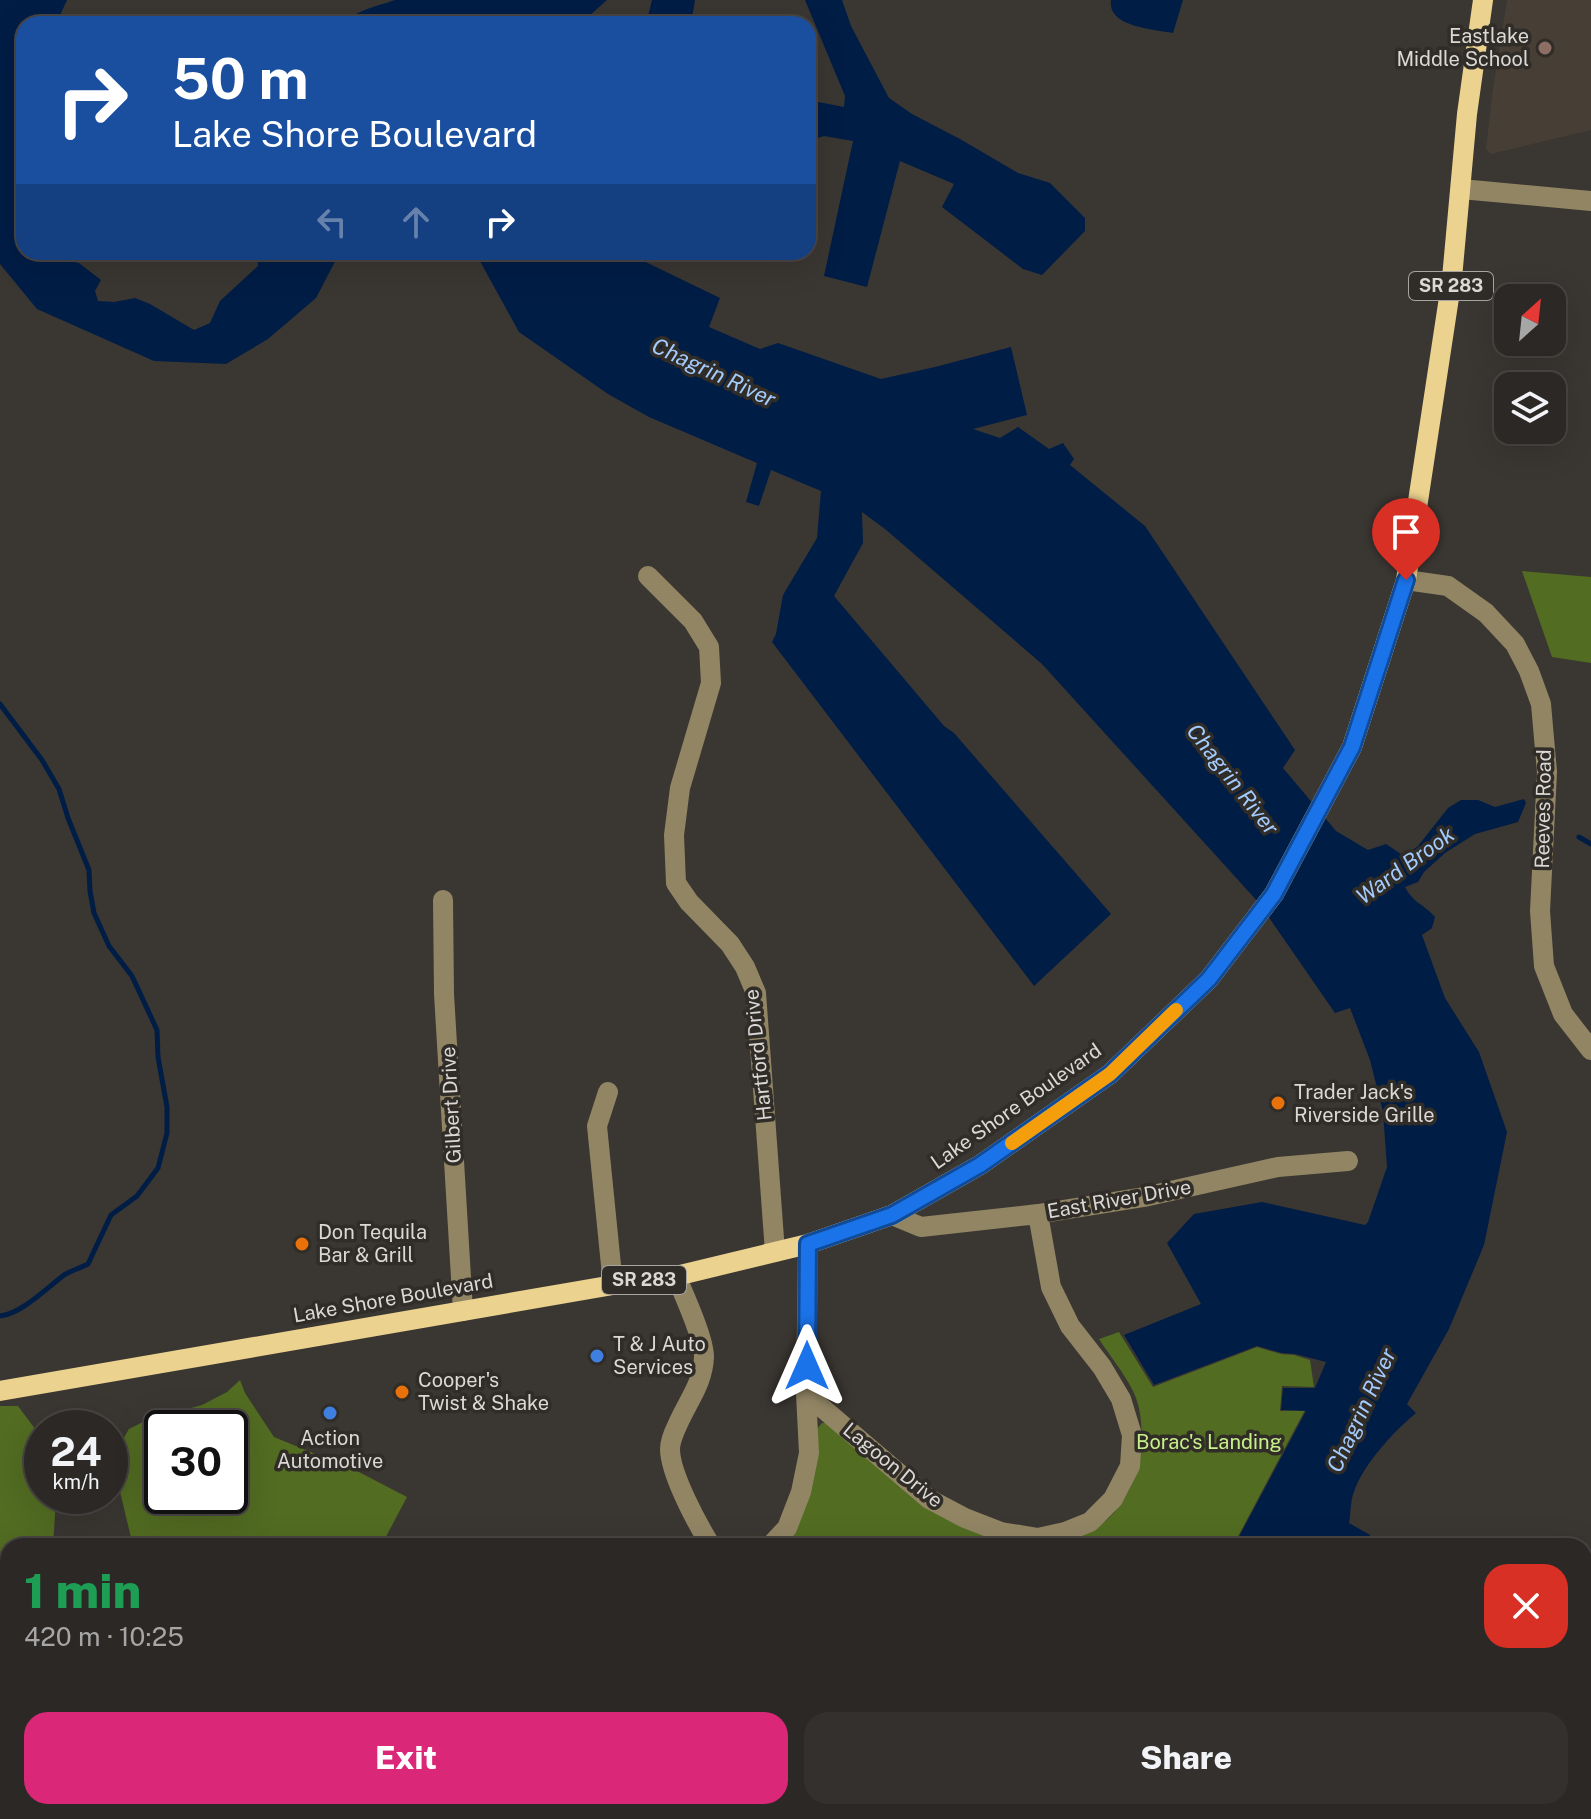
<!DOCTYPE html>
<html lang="en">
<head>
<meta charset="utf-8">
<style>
  :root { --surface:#2c2826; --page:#34302e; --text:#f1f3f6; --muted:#a6a6a7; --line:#484443; --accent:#db2777 }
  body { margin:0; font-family:"Public Sans",sans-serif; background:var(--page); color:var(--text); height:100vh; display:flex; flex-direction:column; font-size:30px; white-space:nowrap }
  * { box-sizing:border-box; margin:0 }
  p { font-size:26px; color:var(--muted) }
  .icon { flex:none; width:44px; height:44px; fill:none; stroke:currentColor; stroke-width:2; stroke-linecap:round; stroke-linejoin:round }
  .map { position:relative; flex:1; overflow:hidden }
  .sheet { position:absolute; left:0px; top:1538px; width:1592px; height:282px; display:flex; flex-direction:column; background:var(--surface); border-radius:24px 24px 0 0; box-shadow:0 8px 32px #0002,0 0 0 2px var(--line) }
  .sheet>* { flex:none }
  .top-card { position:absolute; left:16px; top:16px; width:800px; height:244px; border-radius:24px; box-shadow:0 8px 32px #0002,0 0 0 2px var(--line); background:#1a4fa0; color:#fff; overflow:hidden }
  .needle { width:52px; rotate:27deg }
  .buttons { position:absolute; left:1494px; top:284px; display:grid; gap:16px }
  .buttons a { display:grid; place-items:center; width:72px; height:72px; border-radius:16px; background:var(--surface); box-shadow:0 8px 32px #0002,0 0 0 2px var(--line); font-size:40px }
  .speed { position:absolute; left:24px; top:1410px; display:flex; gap:16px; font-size:40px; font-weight:700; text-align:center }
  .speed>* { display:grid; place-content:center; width:104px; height:104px; border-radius:50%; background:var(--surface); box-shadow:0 8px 32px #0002,0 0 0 2px var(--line); line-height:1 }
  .speed small { font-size:20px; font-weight:400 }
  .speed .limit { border:4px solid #111; border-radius:12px; background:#fff; color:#111 }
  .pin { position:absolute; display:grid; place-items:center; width:68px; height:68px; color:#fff; margin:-82px -34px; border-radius:50% 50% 50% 0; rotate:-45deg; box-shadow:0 0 8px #0007 }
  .pin .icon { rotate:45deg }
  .me { position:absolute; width:88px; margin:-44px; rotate:0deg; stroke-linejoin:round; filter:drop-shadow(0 0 6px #0008) }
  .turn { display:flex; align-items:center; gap:28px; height:168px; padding:0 24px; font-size:36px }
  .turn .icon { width:104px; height:104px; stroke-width:2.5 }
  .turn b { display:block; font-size:56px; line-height:68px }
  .lanes { display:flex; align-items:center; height:76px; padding:0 24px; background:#0003; justify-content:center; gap:40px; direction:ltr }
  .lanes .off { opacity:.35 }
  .round { display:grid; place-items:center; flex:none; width:84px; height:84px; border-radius:24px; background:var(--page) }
  .overview { display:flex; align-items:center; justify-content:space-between; height:136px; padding:0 24px }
  h1 { font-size:48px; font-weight:800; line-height:60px; color:#1e9e55 }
  .cta { display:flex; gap:16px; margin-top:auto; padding:16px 24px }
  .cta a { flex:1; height:92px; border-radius:24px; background:var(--accent); color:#fff; font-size:32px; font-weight:800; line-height:92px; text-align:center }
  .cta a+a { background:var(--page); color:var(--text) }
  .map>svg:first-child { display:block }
  .built { fill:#473e36 }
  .green { fill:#526c22; fill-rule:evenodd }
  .water { fill:#001d46 }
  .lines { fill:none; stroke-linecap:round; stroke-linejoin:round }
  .stream { stroke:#001d46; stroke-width:5 }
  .minor { stroke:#918564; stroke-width:20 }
  .major { stroke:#ebd28e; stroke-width:20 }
  .route-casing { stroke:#114b97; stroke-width:20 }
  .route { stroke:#1a73e8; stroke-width:14 }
  .slow { stroke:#f59e0b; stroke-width:14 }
  .education-dot { fill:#8d6e63; stroke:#302c28; stroke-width:3 }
  .food-dot { fill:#e8710a; stroke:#302c28; stroke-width:3 }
  .shop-dot { fill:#3f7fe0; stroke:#302c28; stroke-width:3 }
  .labels { text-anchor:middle; stroke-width:7; stroke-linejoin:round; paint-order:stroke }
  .shield { fill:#302c28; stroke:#a8a4a1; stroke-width:2 }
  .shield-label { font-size:18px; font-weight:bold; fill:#dbd8d5 }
  .poi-label { font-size:20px; fill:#dbd8d5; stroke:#302c28; text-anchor:start }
  .street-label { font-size:20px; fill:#dbd8d5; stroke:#302c28 }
  .park-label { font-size:20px; fill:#c7f088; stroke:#302c28 }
  .water-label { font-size:22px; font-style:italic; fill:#a4cbfd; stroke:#302c28 }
</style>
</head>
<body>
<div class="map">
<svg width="1591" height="1819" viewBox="0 0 1591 1819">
  <rect width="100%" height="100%" fill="#3a3632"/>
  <path class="built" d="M1507,0H1591V130L1491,154L1486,149L1492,95Z"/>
  <path class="green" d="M1522,571L1591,577V663L1552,657Z
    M1119,1332L1153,1387L1257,1347L1281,1354L1294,1355L1310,1360L1314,1387L1282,1386L1280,1411L1305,1410L1233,1546H783L816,1430L822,1423H834L991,1537C1008,1535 1092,1530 1101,1524C1138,1500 1152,1429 1133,1391C1124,1373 1110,1356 1099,1339Z
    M240,1380L245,1393L274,1437L357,1471L407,1497L381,1546H133L112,1458L129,1429L145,1421L202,1405L227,1392ZM230,1428V1496H162V1428Z
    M0,1406H18L42,1438V1496H56V1499L53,1546H8V1812H37V1819H0Z
    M986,1812H1163L1161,1819H985Z"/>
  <path class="water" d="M0,0H67L56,24H24V123L21,124L18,136L24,177V252H43L48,257L79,263L101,280L95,291L98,301L114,302L135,298L150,304L194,330L210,323L220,301L258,266L257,252H340L316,298L268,339L226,364L154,361L37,309L0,264Z
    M395,0H607L580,24H345C356,9 379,6 395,0Z
    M652,0H695L691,24H646Z
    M805,0H842L851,26L889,98L912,114L960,139L1018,173L1050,183L1085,218V231L1042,275L1023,269L942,207L954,184L900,161L867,287L824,276L853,141L824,136L808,141V100L844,107L845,96Z
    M1111,0H1183L1173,33C1153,29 1107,27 1111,0Z
    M475,252H625L720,298L709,327L760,349L778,343L881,379L935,367L1011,347L1027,415L973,429L1000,438L1018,427L1049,449L1063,443L1074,459L1070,465L1145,526L1295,750L1283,768L1336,831L1368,850L1386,844L1404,856L1418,846L1448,808L1461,800H1478L1495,807L1524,799L1526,803L1518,822L1475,834L1445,853L1424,872L1418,882L1405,887C1415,905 1423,903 1435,917L1432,928L1422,935L1445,998L1479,1052L1507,1132L1484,1245L1449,1329L1407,1404L1416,1413C1395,1430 1362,1466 1354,1492C1350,1501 1351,1513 1349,1523L1370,1535V1546H1234L1306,1411L1281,1410L1283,1388H1315L1326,1362L1295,1354L1282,1353L1257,1346L1154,1385L1124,1335L1201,1304L1167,1243L1194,1214L1262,1202L1365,1225L1368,1222L1387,1167L1383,1112L1370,1060L1350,1008L1335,1013L1259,903L1042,664L885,529L862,512L863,543L834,596L944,726L954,733L1111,914L1034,986L772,642L776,634L783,595L817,538L821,491L771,470L759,506L746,502L757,463L649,417L608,394L519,332Z
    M1190,1812H1340L1338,1819H1192Z"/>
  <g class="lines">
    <path class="stream" d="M0,704L42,760L59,789L68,818L89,870L90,891L94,913L109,946L132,976L157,1030L158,1057L167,1107V1133L158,1168L137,1196L111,1215L88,1264C80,1268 71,1271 64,1275C47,1288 21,1314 0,1316
      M1579,837L1591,844"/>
    <path class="minor" d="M1461,189L1591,201
      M648,576L693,621L709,647L711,683L680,788L674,835L676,883L689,902L730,944L745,967L756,993L775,1252
      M1406,580L1448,586L1486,613L1515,644L1529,671L1541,704L1547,772L1540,911L1544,966L1563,1014L1591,1050
      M443,900L444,994L463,1311
      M608,1092L597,1126L613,1285
      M892,1215L921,1227L1038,1214L1144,1197L1278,1167L1348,1161
      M676,1276C684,1295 704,1338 704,1357C703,1384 687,1402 677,1426C674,1432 670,1443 670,1449C670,1474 698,1525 711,1546
      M806,1394L929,1499L965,1518L1001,1532L1038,1538L1065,1532L1090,1522L1113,1499L1130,1466L1132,1435L1121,1399L1102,1367L1070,1326L1051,1287L1038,1214
      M770,1546L787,1528L801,1492L809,1453L806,1394L808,1244
      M648,1812L662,1819
      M533,1819L537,1812
      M980,1819L982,1812"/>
    <path class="major" d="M0,1391L613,1285L676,1276L808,1244L892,1215L980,1165L1110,1074L1209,979L1274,894L1352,747L1406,580L1452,278L1467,114L1483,0"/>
  </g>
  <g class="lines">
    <defs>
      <path id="route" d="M807,1366L808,1244L892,1215L980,1165L1110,1074L1209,979L1274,894L1352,747L1406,580"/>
    </defs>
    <use href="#route" class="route-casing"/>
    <use href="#route" class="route"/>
    <path class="slow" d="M1012,1143L1110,1074L1176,1010"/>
  </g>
  <circle class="education-dot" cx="1545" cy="48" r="8"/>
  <g class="food-dot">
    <circle cx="1278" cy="1103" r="8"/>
    <circle cx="302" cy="1244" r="8"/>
    <circle cx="402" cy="1392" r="8"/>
  </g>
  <g class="shop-dot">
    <circle cx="597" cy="1356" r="8"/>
    <circle cx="330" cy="1413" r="8"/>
  </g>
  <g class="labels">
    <g class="shield">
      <rect x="1409" y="272" width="84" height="28" rx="6"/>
      <rect x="602" y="1266" width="84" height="28" rx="6"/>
    </g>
    <g class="shield-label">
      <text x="1451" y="292">SR 283</text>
      <text x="644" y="1286">SR 283</text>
    </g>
    <g class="poi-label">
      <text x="1529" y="43" text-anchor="end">Eastlake<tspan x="1529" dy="23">Middle School</tspan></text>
      <text x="1294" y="1099">Trader Jack's<tspan x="1294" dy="23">Riverside Grille</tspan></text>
      <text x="318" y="1239">Don Tequila<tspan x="318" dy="23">Bar &amp; Grill</tspan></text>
      <text x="613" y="1351">T &amp; J Auto<tspan x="613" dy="23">Services</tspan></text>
      <text x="418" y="1387">Cooper's<tspan x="418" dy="23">Twist &amp; Shake</tspan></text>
      <text x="330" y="1445" text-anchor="middle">Action<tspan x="330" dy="23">Automotive</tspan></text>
    </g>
    <g class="street-label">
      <text transform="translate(1543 809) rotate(-89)" y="7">Reeves Road</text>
      <text transform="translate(758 1055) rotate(-96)" y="7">Hartford Drive</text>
      <text transform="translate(451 1105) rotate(-93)" y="7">Gilbert Drive</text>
      <text transform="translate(1016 1106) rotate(-35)" y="7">Lake Shore Boulevard</text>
      <text transform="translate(1119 1199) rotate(-10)" y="7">East River Drive</text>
      <text transform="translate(393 1298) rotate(-10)" y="7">Lake Shore Boulevard</text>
      <text transform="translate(893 1465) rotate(39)" y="7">Lagoon Drive</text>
    </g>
    <g class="park-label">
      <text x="1209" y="1449">Borac's Landing</text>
    </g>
    <g class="water-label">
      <text transform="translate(714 372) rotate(25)" y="8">Chagrin River</text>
      <text transform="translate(1233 779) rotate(52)" y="8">Chagrin River</text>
      <text transform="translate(1405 865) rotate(-36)" y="8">Ward Brook</text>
      <text transform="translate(1361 1410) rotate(-65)" y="8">Chagrin River</text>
    </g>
  </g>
</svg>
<div class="buttons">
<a><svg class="needle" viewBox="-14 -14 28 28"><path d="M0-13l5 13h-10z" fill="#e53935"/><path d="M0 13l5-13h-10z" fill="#a6a6a7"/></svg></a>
<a><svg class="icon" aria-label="layers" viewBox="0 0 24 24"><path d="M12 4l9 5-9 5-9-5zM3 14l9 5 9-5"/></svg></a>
</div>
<div class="speed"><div>24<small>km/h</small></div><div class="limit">30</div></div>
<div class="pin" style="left:1406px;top:580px;background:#d93025"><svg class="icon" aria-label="arrive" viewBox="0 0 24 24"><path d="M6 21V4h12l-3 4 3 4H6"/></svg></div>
<svg class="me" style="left:807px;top:1366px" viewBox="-20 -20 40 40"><path d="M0-17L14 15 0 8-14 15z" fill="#1a73e8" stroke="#fff" stroke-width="4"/></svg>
<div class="top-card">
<div class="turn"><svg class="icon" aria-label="right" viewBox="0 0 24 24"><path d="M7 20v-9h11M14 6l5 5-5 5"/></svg><div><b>50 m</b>Lake Shore Boulevard</div></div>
<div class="lanes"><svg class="icon off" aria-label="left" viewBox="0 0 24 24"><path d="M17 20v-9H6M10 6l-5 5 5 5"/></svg><svg class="icon off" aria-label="ahead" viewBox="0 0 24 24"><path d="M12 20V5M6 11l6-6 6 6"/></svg><svg class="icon" aria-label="right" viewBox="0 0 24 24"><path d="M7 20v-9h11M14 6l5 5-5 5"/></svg></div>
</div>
<section class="sheet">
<div class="overview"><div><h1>1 min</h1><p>420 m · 10:25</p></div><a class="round" style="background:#d93025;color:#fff"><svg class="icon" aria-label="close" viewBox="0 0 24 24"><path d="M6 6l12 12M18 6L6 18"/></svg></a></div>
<div class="cta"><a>Exit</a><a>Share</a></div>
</section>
</div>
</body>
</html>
